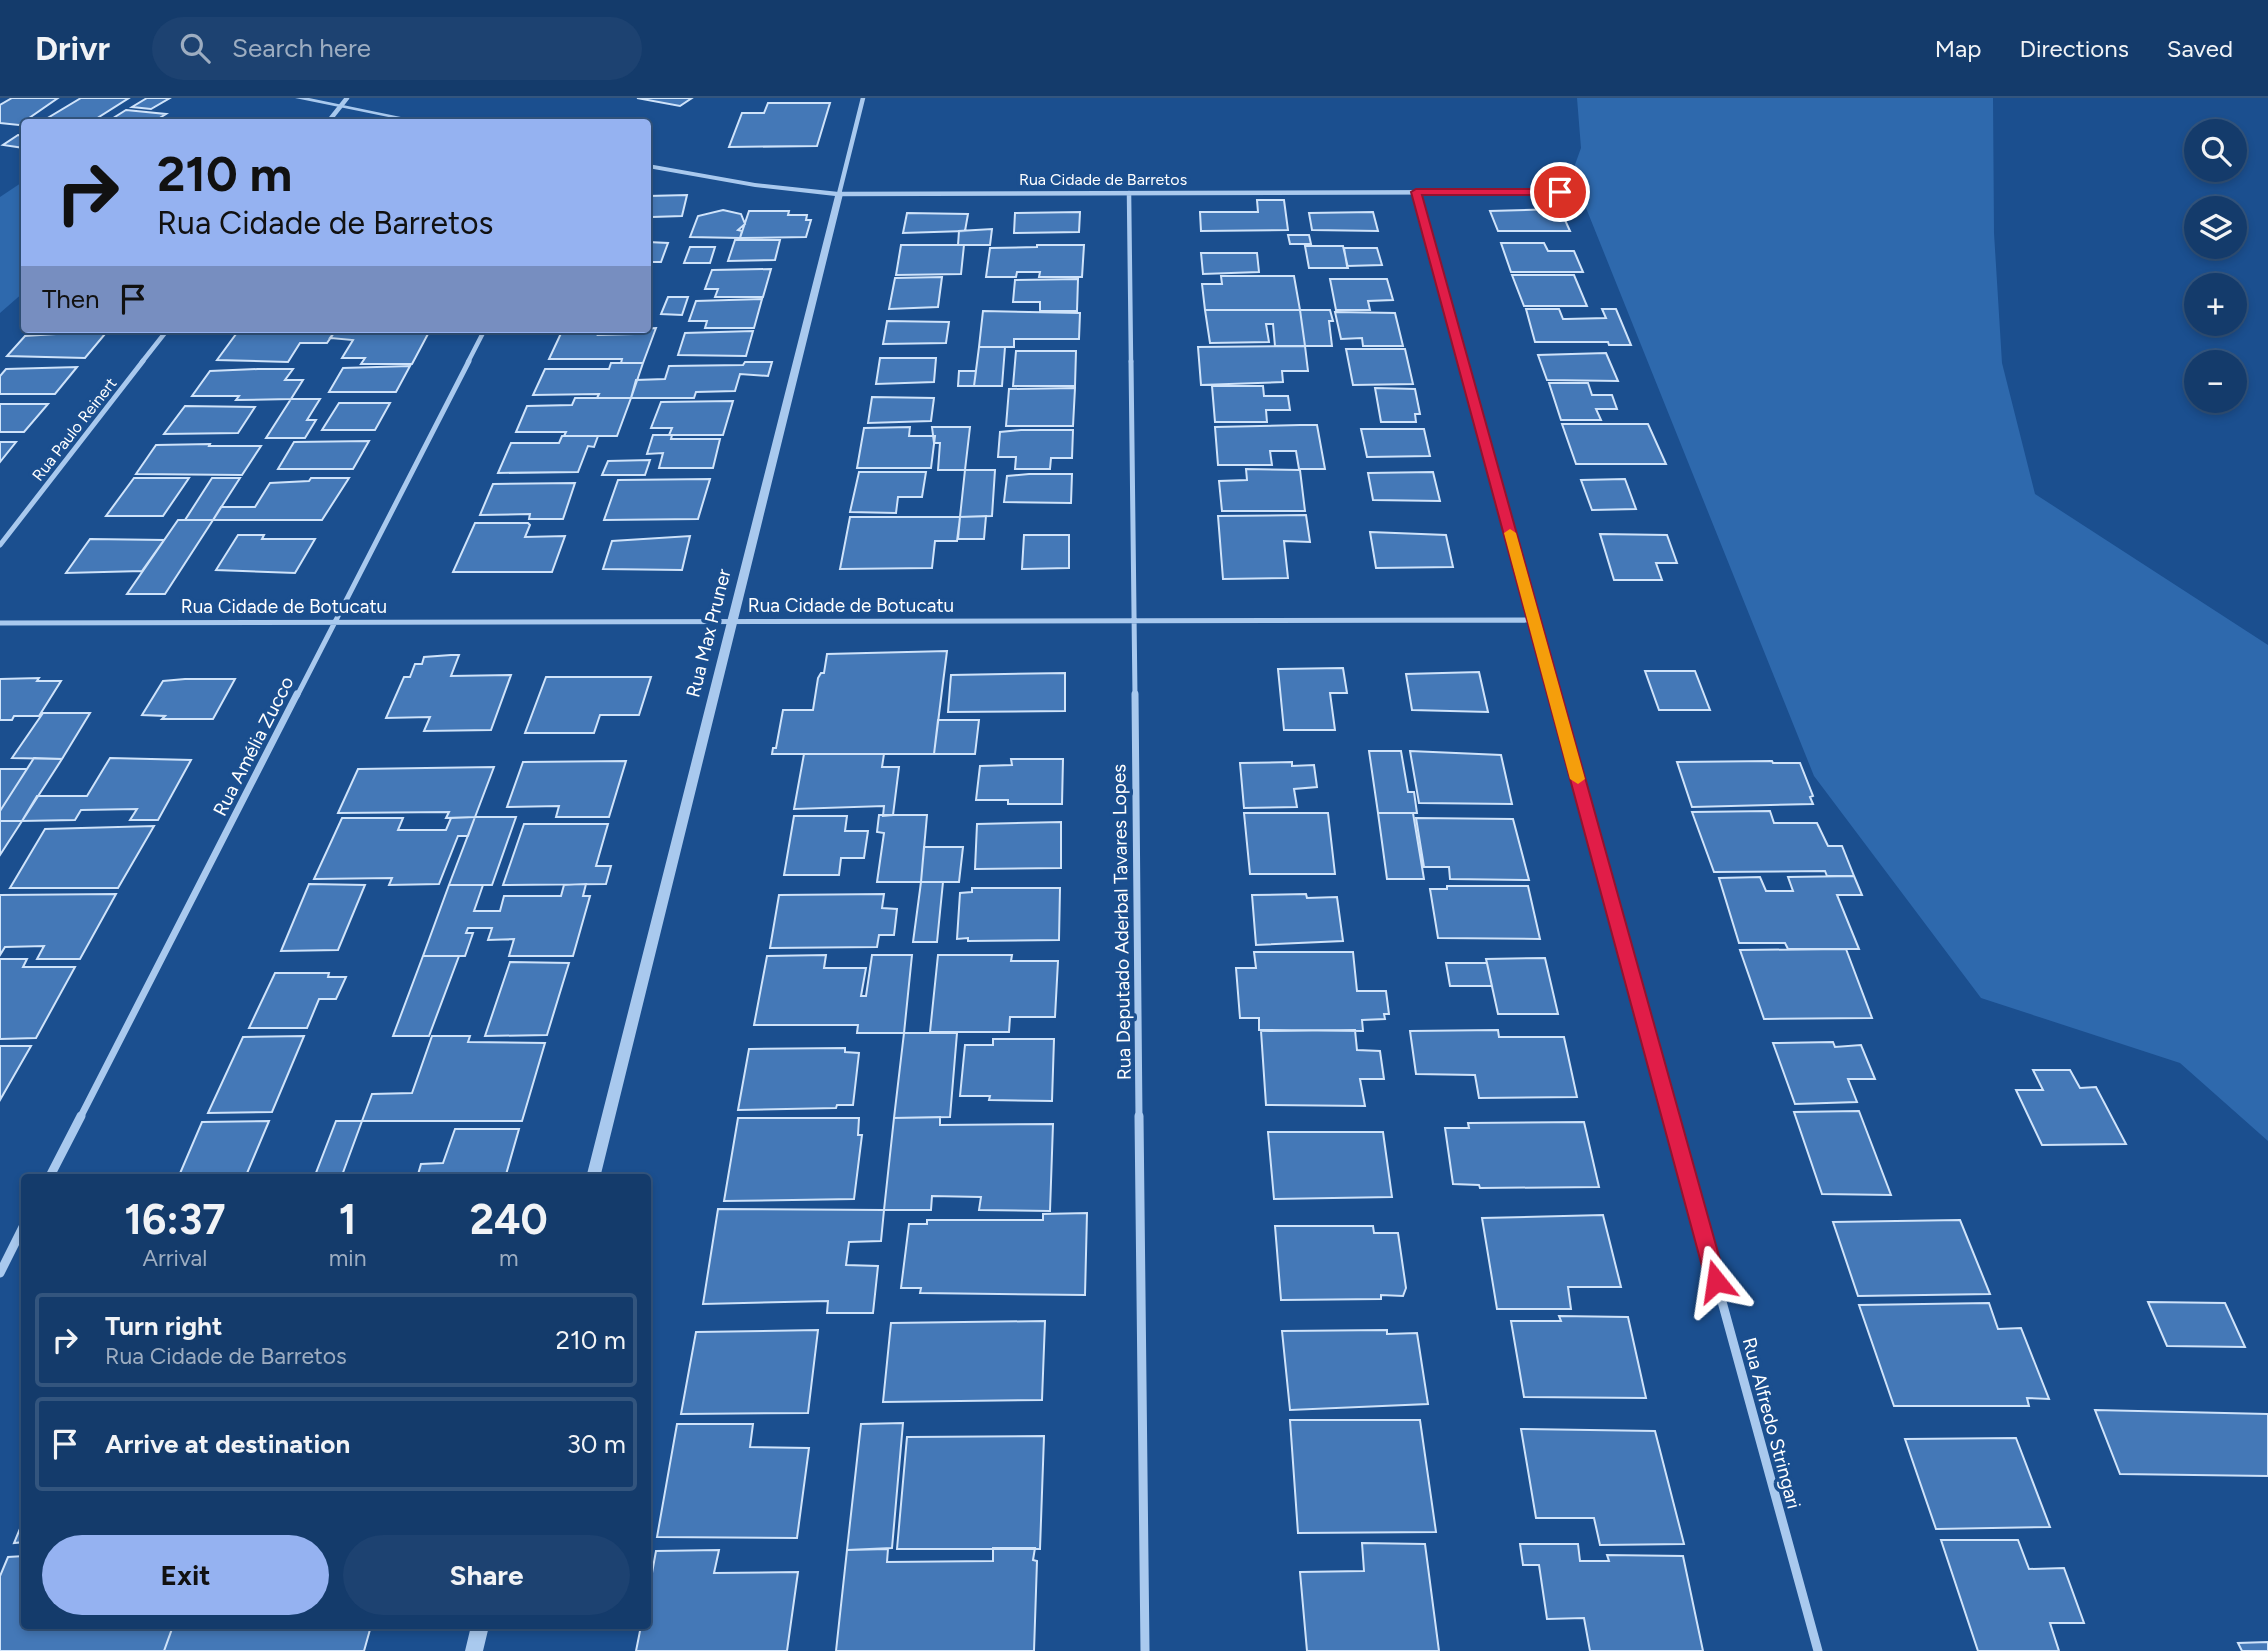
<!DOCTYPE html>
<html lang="en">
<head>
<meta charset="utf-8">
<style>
  :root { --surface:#143b6b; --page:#1d4271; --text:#f1f3f6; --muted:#9dadc1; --line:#33557e; --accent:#95b2f1 }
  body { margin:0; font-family:Figtree,sans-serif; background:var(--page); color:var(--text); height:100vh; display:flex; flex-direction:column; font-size:26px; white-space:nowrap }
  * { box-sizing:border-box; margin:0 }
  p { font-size:23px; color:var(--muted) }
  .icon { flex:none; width:38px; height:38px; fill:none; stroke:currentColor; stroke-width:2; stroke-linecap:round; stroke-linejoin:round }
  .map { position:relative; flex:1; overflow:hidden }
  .sheet { position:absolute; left:21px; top:1076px; width:630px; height:455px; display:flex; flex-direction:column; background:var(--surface); border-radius:7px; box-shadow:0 4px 10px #0003,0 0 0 2px var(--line) }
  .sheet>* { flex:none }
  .hud { position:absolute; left:21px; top:21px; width:630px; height:214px; border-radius:7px; box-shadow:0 4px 10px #0003,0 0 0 2px var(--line); background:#95b2f1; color:#111; overflow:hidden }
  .buttons { position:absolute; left:2184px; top:21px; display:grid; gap:14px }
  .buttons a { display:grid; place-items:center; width:63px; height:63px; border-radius:50%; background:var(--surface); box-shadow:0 4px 10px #0003,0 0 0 2px var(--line); font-size:35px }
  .pin { position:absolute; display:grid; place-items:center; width:60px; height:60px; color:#fff; margin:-30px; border:4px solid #fff; border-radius:50%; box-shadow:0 2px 7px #0007 }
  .me { position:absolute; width:77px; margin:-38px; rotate:345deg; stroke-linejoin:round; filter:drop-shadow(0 0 5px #0008) }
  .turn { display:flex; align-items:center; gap:24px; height:147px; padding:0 21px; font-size:32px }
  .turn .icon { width:91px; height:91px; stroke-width:2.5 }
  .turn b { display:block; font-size:49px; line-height:60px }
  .then { display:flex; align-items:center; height:66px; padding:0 21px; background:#0003; gap:14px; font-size:26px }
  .eta { display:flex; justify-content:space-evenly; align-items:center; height:119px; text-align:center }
  .eta b { font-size:42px; font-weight:700; line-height:49px }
  .button { display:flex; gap:14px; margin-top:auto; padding:14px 21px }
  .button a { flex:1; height:80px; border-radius:42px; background:var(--accent); color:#111; font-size:28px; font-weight:700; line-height:80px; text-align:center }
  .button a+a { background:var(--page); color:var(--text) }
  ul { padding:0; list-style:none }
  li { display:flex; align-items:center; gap:21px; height:94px; margin:0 14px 10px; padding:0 7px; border:4px solid var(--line); border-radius:7px }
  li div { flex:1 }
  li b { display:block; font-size:26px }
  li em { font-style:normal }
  header { display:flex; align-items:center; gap:42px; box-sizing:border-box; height:98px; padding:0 35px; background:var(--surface); border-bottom:2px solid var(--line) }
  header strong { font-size:33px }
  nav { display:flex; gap:38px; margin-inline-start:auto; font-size:24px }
  .search { width:490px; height:63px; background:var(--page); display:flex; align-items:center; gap:18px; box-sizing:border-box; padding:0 24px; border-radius:38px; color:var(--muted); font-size:26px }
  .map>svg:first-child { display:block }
  .green { fill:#2e69ad }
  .building { fill:#4478b7; stroke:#cfe3fa; stroke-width:2 }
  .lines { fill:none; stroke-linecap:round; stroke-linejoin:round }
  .minor-far3 { stroke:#a9c9ee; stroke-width:4.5 }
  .minor-far2 { stroke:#a9c9ee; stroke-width:5 }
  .minor-far1 { stroke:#a9c9ee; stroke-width:7 }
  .minor { stroke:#a9c9ee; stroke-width:9 }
  .tertiary { fill:#a9c9ee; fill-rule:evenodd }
  .route { fill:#e11d48; stroke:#92132f; stroke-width:2 }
  .slow { fill:#f59e0b }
  .labels { text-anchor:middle; stroke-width:7; stroke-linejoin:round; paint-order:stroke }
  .far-street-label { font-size:16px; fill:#fff; stroke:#1b4f8f }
  .street-label { font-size:19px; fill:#fff; stroke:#1b4f8f }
</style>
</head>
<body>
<header>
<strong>Drivr</strong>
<div class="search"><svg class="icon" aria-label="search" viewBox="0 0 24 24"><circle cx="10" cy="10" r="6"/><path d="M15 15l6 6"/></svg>Search here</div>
<nav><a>Map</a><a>Directions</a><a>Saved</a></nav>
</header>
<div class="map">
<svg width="2268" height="1553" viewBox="0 0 2268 1553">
  <rect width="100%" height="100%" fill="#1b4f8f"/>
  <path class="green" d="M1577,0H1993L1994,135L2002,265L2035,396L2268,547V1043L2180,965L1981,900L1814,678L1572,75L1581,50Z
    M24,83V194L0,215V99Z"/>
  <path class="building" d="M12,0H58L19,27L0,25V7Z
    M81,0H129L91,24H41Z
    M147,0H170L151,11L132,9Z
    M637,0H692L680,8Z
    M768,5H830L817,48L729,49L742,15H764Z
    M126,12L166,16L153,24H107Z
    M18,37L24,38V50L3,47Z
    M687,97L682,118L652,119L648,130V98Z
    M1257,102H1284L1288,132L1201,133L1200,114H1258Z
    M1560,111L1570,133H1498L1490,113Z
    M723,112L741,116L745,126L738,132L742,133L740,140L690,139L698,118Z
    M749,113H789L788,117H807L806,122H811L806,139L740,140Z
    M1080,114L1079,134L1014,135L1015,115Z
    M1373,114L1378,133L1312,132L1309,115Z
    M907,115L968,116L965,133L903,135Z
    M992,131L990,147H958L959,133Z
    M1288,137H1309L1311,146H1290Z
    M735,142H780L775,162L728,163Z
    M648,144L668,145L661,164H648Z
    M1501,145H1544L1548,153H1574L1583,174H1511Z
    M901,147H964L961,176L896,177Z
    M1037,147H1084L1082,179H1039L1040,174H1017L1016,179H986L990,150L1037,149Z
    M1305,148H1343L1348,170H1309Z
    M690,149H715L710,165H684Z
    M1344,150H1377L1382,167L1347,168Z
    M1201,155H1257L1259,174L1203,176Z
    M771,171L763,199H715L718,191H705L712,172Z
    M1512,177H1574L1587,208H1524Z
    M1221,178H1294L1300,212H1205L1202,186H1222Z
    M942,179L938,209L889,211L895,180Z
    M1078,181L1077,213H1040V204H1013L1015,182Z
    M1330,181H1387L1393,202L1368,203L1370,212H1336Z
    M668,199H688L682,217L661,216Z
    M762,201L754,230H705L707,223H689L696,203Z
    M1526,211H1559L1563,221H1566L1606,220L1602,211H1616L1631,247H1609L1608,244H1535Z
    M1205,212H1300L1305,248H1275L1273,226H1266L1269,244L1210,245Z
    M1300,212H1330L1333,223H1329L1332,248H1305Z
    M983,213L1080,215L1079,241H1014V249H979Z
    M1335,214L1395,215L1403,248H1363L1362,240L1341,241Z
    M887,223L949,224L946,245L883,246Z
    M656,230L643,265H621L622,261H549L563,231H601L598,237L634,236L636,231Z
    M239,232H336L327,245H300L288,264L217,262Z
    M336,232H362L360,235L429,234L412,266H361L365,260H342L353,242L330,240Z
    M753,233L746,258L678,257L685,235Z
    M56,236H105L85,260L7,258L25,238Z
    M1305,248L1308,273H1282L1283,284L1201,287L1198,249Z
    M979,249H1005L1002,288H974Z
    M1346,251H1405L1413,286L1353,287Z
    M1016,253H1076L1075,288H1013Z
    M1606,255L1618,283L1547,282L1538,257Z
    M880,260H936L934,284L876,286Z
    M745,264H772L768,278L740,276L735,293L696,294L694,300H631L636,282L665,281L669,268L743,267Z
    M611,265H643L631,300H597L599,296L533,297L545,271H609Z
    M410,268L396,294H329L343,270Z
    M77,269L55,296H0V278L6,271Z
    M258,271H293L285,282H303L291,301L236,302L239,298H192L210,273Z
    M959,273H976L974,288H958Z
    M1549,285H1588L1592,297H1612L1617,311H1596L1601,322H1561Z
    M1212,288H1263L1264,298H1288L1290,312H1266L1267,324H1215Z
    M1075,290L1073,328H1006L1009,291Z
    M1375,290L1415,291L1420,316H1415L1416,324H1381Z
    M872,299L934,300L931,323L868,325Z
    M575,300H631L617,338H564L566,334H516L527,308L572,307Z
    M291,301H320L307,322H316L305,340H266Z
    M733,303L723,337H669L672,330H651L661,304Z
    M339,305H390L375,332H322Z
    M0,306H48L24,334H0Z
    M185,308L255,309L238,335L164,336Z
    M1562,326H1648L1666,366H1576Z
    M1300,327H1317L1325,371H1299L1296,353H1270L1272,367H1218L1215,329Z
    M910,329L909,338H935L931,370H857L864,330Z
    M932,329H970L965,372H938L940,345H934Z
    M1361,331H1424L1430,358L1367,359Z
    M1021,332H1073L1072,360H1051L1050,371H1015L1016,359H998L1000,334Z
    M653,337H672L671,341H720L713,370H659L663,355L647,356Z
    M562,338H598L594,349L588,348L578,374L498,375L511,345H559Z
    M369,343L353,371H278L294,344Z
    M0,344H16L0,364Z
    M210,346L209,348H261L242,377L136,376L156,347Z
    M650,362L645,377H602L608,363Z
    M1246,371L1300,372L1305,413H1222L1219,383L1247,382Z
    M965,372H995L992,418L960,419Z
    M859,374H926L922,399H898L896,415L850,414Z
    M1433,374L1440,403L1373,402L1368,375Z
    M1029,376H1072L1071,405L1004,404L1007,378Z
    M134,380H189L163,418H106Z
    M212,380H240L213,422H185Z
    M311,380H349L322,422H213L221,409H255L270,385L309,383Z
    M710,381L698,421L604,422L618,382Z
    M1625,381L1636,411L1592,412L1581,382Z
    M575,385L563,421H529L530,416L480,417L493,386Z
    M1306,417L1310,444L1284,443L1288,480L1223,481L1218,418Z
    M986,418L984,441H958L960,419Z
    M850,419H960L957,443H935L932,470L840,471Z
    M178,422H213L165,496H127Z
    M475,425H528L530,427L525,439L565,438L552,474H453Z
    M1370,434L1446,437L1453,469L1376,470Z
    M1600,436L1667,437L1677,465H1656L1662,482H1614Z
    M238,437H264L262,441H315L295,475L216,472Z
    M1024,437H1069V470L1022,471Z
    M690,438L682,472L603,471L612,443Z
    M90,441L164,442L142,473L66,475Z
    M947,553L934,656H772L773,650H776L783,612H813L818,580L821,575H824L827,556Z
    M451,557H459L451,578L511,577L491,632L424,633L430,619L386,620L404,579H410L415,566H422L424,559Z
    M1343,570L1347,595H1330L1335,632H1284L1278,571Z
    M1645,573H1695L1710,612H1659Z
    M1479,574L1488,614L1412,612L1406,576Z
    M1065,575V613L948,614L951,577Z
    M546,579H651L639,617H600L594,635H525Z
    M39,580L37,583H61L39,618H14L12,622H0V581Z
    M185,581H235L213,621H162L165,618L142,617L163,583Z
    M43,615H90L62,661L12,660Z
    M938,622H979L975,656H934Z
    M1369,653H1401L1408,694H1414L1417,715H1378Z
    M1410,653L1501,657L1512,706L1419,705Z
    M804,656H884L882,669H899L893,717L883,718L884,708L794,711Z
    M34,660L62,661L22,723H0V713Z
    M110,660L191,662L158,722H130L137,711L81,712L75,722L22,723L37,698H87Z
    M1011,661H1063L1062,706H1008V702H976L980,668L1012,667Z
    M626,663L609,719H556L559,708L507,709L523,664Z
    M1772,663L1773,665H1800L1813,698L1810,699L1813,706L1692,709L1677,664Z
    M1292,664V668L1314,667L1317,689L1294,691L1297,709L1244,710L1240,665Z
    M494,669L475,719L446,720L449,714L338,715L358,671Z
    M0,671H27L0,713Z
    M1770,713L1774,725H1817L1828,748H1842L1854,778H1827L1825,773L1714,774L1692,714Z
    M1244,715H1328L1335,776H1250Z
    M1378,715H1413L1424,781H1387Z
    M879,717H927L921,784H877L884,735L877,734Z
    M794,718H847L845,733H868L864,760H841L839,777H784Z
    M475,719L468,738H458L439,786L389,787L392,780L314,781L342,720H403L398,732H446L451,720Z
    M475,719H516L492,787H449Z
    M1416,720L1513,721L1529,782L1450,781L1449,769H1424Z
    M0,723H22L0,757Z
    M1061,724V770L975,771L977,726Z
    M524,726H608L596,768H611L606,786L503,787Z
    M154,728L118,790H10L45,731Z
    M924,749H963L959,784H921Z
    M1854,778L1862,797H1837L1859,851H1788L1785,845H1739L1719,780L1760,779L1766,793H1793L1788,779Z
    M921,784H943L937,844H913Z
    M309,786L365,787L338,852L281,853Z
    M586,786L583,798H590L573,858H509L514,841L488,842L492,830H468L466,835H473L465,858H423L449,787H483L474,813H500L504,798H561L564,787Z
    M1447,788H1528L1540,841L1438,840L1430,791H1447Z
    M972,790H1060L1059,842L968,843V840L957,841L960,795L972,794Z
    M116,796L80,861H37L44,848L5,849L0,857V797Z
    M884,796L882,810L897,811L894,837H879L877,849L770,850L779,797Z
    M1306,796L1307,800L1337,799L1343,843L1256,847L1252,797Z
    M1846,851L1872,920L1764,921L1740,852Z
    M1254,854H1353L1357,893H1386L1389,916H1384L1385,921L1362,922L1363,933L1259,932V920H1240L1236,870H1256Z
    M826,857L824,870H866L861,898H866L872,857H912L904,935H857L858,927H754L767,858Z
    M938,857H1012L1011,863H1058L1055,919H1010L1009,934H930Z
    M423,858H459L429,938H393Z
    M1545,860L1558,916H1498L1486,861Z
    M0,861H27L23,869H75L36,940L0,941Z
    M510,864L569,865L547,937L485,938Z
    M1446,865H1487L1492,888H1450Z
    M275,875H329L328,879H346L336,901H319L307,930H249Z
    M1355,932L1357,952L1380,953L1384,981H1360L1365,1008L1266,1007L1261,933Z
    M1498,932L1499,939H1564L1577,999L1479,1000L1475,977L1416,976L1410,933Z
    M904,935H957L950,1019L894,1020Z
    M304,938L272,1014L208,1015L243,939Z
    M432,938H470L468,944L545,945L522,1023H362L372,996L412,995Z
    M993,941H1054L1052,1003L989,1002L990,998H960L965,947H993Z
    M1833,944L1835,949L1861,947L1875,981H1848L1857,1004L1795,1006L1773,945Z
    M0,948H31L0,1002Z
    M845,950V954L859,955L853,1007H837L836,1010L738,1012L749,951Z
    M2033,972H2070L2080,990L2096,989L2126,1046L2042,1047L2016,992H2043Z
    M1859,1013L1891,1097L1822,1096L1794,1014Z
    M940,1019V1027L1053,1026L1050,1113L979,1112L981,1099L932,1098L931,1112H884L894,1020Z
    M738,1020H859L858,1037H862L854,1101L724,1103Z
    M269,1023L245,1080H178L202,1024Z
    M336,1023H362L341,1080H314Z
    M1584,1024L1599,1089L1480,1090L1479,1087L1453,1086L1445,1030H1469L1468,1025Z
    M455,1031H519L505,1080H417L421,1066L443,1065Z
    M1268,1034H1383L1392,1099L1274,1101Z
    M718,1111L884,1112L881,1143L849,1144L846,1167L878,1168L873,1215H827L828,1203L703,1206Z
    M1087,1115L1085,1197L920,1195L921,1190H901L909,1126H927V1122H1043V1116Z
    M1603,1117L1621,1189H1568L1571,1211H1497L1482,1120Z
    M1960,1122L1990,1196L1858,1198L1833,1124Z
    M1275,1128H1373L1374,1135H1398L1406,1190L1403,1198L1381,1197V1201L1281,1202Z
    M2148,1204L2225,1205L2245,1249L2167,1248Z
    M1989,1205L1998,1231L2021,1230L2049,1301L2027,1300L2029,1308H1894L1859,1207Z
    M1559,1218L1628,1219L1646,1300L1524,1299L1511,1223H1561Z
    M1045,1223L1042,1302L883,1304L891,1225Z
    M818,1232L808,1315L681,1316L696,1234Z
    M1387,1232V1236L1417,1235L1428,1306L1290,1312L1282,1233Z
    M2095,1312L2268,1316V1378L2120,1376Z
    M1290,1322H1420L1436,1434L1298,1435Z
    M903,1325L892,1450L847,1452L861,1326Z
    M677,1326H753L750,1349L809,1350L797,1440L657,1439Z
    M1521,1331L1655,1333L1684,1446L1600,1447L1594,1420H1536Z
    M1044,1338L1040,1451H897L907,1339Z
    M2016,1340L2050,1429L1936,1431L1905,1341Z
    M24,1421V1444L14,1445Z
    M1941,1442H2018L2029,1471L2064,1470L2084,1525H2050L2059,1553H1978Z
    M1362,1445L1425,1446L1439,1553H1307L1300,1474L1364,1473Z
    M1520,1446H1578L1580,1463H1609L1607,1457L1683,1458L1703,1553H1590L1584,1520L1547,1521L1539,1467H1523Z
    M993,1450H1035L1033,1462L1037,1463L1034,1553H836L847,1452L888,1451L887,1464L993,1463Z
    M719,1452L714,1475L798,1474L787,1553H636L641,1528H648V1497L656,1453Z
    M24,1458V1528H173L164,1553H0V1478L8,1459Z
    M173,1528H371L364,1553H164Z
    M2268,1544V1553H2242L2238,1545Z"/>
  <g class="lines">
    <path class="minor-far3" d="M863,0L839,96L1560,94
      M328,24L347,0
      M1416,94L1463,264
      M1129,95L1131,264
      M142,264L168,231
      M468,264L485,231"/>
    <path class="minor-far2" d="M1131,263L1135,598
      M1462,263L1555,598
      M0,447L143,263
      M0,525L1534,522
      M297,598L469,263"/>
    <path class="minor-far1" d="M1135,596L1139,1020
      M1554,596L1671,1020
      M80,1020L297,596"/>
    <path class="minor" d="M1139,1018L1145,1553
      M1671,1018L1818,1553
      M49,1080L81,1018
      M0,1175L24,1127"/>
    <path class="tertiary" d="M295,0H309L425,24H413Z
      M648,66L755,85L839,94L843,96L600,1080H586L835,98L755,89L648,70Z
      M471,1528H489L483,1553H465Z"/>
  </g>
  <path class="route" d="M1416,91H1560L1565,94L1560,97H1422L1726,1183L1723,1190L1716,1192L1709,1190L1706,1183L1411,94Z"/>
  <path class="slow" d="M1510,431L1516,435L1585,681L1578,686L1570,681L1504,435Z"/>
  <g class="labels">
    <g class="far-street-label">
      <text x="1103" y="87">Rua Cidade de Barretos</text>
      <text transform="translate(74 331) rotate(-52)" y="6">Rua Paulo Reinert</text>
    </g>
    <g class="street-label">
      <text x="851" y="514">Rua Cidade de Botucatu</text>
      <text x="284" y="515">Rua Cidade de Botucatu</text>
      <text transform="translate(708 535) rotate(-76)" y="7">Rua Max Pruner</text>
      <text transform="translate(253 648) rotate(-63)" y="7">Rua Amélia Zucco</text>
      <text transform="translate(1121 824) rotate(-91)" y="7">Rua Deputado Aderbal Tavares Lopes</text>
      <text transform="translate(1772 1325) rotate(75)" y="7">Rua Alfredo Stringari</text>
    </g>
  </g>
</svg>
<div class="buttons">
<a><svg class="icon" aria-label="search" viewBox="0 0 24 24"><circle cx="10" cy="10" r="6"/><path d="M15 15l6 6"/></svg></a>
<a><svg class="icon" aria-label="layers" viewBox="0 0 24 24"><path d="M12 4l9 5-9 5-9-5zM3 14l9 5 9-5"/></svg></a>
<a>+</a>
<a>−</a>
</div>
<div class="pin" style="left:1560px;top:94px;background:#d93025"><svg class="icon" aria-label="arrive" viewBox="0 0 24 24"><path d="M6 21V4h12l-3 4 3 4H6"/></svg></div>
<svg class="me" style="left:1716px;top:1183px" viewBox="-20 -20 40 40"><path d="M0-17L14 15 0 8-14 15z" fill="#e11d48" stroke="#fff" stroke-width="4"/></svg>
<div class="hud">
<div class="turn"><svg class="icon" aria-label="right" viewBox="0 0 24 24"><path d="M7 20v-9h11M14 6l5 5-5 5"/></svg><div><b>210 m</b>Rua Cidade de Barretos</div></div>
<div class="then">Then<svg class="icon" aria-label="arrive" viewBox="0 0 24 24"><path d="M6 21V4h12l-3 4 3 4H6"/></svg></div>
</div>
<section class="sheet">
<div class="eta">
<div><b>16:37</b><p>Arrival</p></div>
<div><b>1</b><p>min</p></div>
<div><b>240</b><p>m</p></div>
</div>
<ul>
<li><svg class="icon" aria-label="right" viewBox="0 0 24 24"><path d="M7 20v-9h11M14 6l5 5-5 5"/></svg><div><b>Turn right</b><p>Rua Cidade de Barretos</p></div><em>210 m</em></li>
<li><svg class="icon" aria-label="arrive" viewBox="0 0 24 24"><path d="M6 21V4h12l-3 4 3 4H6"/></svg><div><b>Arrive at destination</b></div><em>30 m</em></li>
</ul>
<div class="button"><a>Exit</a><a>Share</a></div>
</section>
</div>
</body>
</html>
